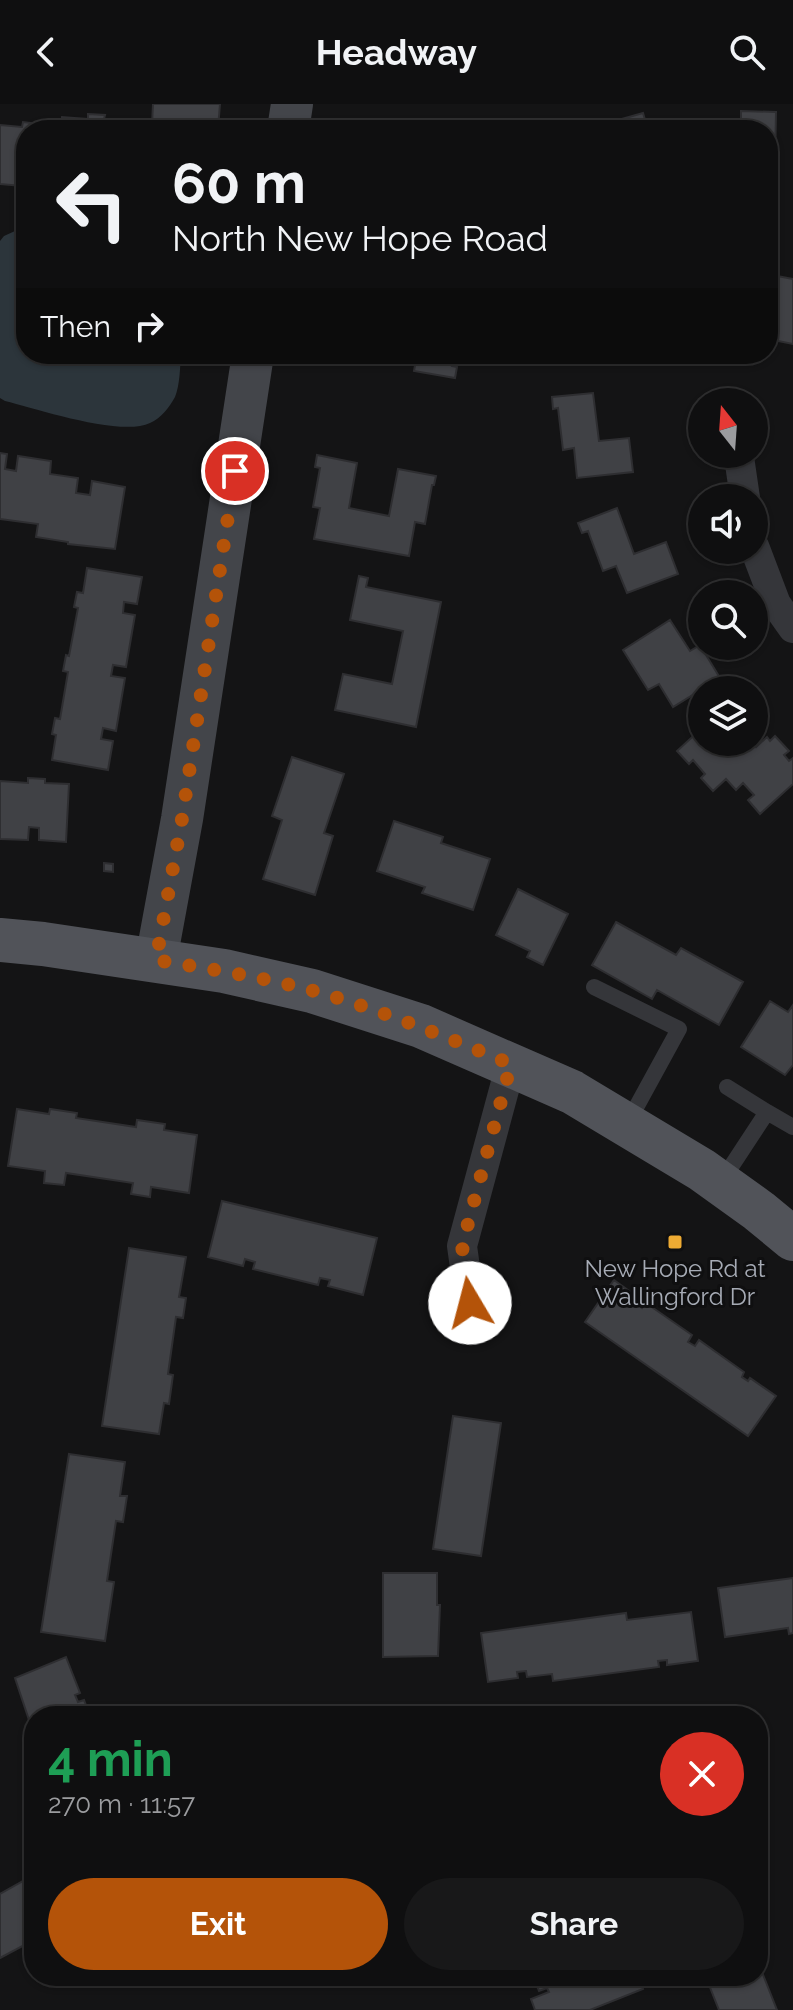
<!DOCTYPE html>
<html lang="en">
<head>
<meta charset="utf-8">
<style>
  :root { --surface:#0f0f10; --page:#181819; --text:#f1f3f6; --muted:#9b9c9f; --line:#2f2f30; --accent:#b45309 }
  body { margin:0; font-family:Raleway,sans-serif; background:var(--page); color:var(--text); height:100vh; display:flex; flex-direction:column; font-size:30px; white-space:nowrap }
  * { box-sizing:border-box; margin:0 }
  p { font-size:26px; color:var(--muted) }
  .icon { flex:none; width:44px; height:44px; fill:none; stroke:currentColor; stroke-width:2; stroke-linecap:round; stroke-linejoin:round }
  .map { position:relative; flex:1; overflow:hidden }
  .panel { position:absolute; left:24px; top:1602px; width:744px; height:280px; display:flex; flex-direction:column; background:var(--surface); border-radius:32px; box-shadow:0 2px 6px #0004,0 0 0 2px var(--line) }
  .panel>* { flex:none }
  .banner { position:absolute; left:16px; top:16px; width:762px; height:244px; border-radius:32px; box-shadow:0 2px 6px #0004,0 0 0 2px var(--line); background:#0f0f10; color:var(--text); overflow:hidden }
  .needle { width:52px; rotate:343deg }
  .tools { position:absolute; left:688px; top:284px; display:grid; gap:16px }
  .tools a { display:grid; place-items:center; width:80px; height:80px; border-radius:50%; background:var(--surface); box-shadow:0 2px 6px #0004,0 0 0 2px var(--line); font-size:40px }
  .pin { position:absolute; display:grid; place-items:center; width:68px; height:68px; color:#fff; margin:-34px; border:4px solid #fff; border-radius:50%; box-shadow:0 2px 8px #0007 }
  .me { position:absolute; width:88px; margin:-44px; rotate:352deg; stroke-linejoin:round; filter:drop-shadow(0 0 6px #0008) }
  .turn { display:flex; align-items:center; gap:28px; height:168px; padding:0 24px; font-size:36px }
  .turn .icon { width:104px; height:104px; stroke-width:2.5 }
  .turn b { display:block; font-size:56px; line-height:68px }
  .then { display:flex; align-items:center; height:76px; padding:0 24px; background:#0003; gap:16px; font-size:30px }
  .round { display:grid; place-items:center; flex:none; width:84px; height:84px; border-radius:42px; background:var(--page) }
  .summary { display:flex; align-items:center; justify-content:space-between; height:136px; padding:0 24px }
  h1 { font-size:48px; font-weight:700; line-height:60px; color:#1e9e55 }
  .button { display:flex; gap:16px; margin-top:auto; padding:16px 24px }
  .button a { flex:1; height:92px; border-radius:48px; background:var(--accent); color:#fff; font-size:32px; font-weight:700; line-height:92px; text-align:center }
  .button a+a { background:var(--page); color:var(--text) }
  header { display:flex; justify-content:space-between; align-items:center; height:104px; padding:0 24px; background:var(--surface); font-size:36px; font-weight:700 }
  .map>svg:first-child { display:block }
  .water { fill:#2c353b }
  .building { fill:#404145; stroke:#2e2e31; stroke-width:2 }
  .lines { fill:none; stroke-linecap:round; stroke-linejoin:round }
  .lane { stroke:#35363a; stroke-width:16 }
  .street { stroke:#35363a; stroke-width:30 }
  .secondary { stroke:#43454a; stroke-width:42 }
  .primary { stroke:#515359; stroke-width:44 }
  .route { stroke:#b45309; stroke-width:14; stroke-dasharray:0 25.2 }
  .poi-dot { fill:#eeab33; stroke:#0f0f10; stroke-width:3 }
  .labels { text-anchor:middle; stroke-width:6; stroke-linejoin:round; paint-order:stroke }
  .poi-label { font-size:24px; fill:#a6abb5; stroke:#0f0f10 }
</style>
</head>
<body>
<header><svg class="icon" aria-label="back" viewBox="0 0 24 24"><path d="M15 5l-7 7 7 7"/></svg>Headway<svg class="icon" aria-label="search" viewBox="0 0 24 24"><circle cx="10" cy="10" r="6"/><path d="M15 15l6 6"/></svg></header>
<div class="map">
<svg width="793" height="1906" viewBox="0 0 793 1906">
  <rect width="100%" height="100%" fill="#141415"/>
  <path class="water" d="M26,122V250H181C180,263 180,281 175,293C169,304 161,314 150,319C121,333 37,305 5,297L0,294V137L4,132Z"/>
  <path class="building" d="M153,0H220L218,25L152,20Z
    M741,7L776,8L775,58H768V26H741Z
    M643,9L646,19L642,21L644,26H606L604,20Z
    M88,10L105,11L104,15L129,18V26H26V68H23L22,82L0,80V21L22,23L23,18L40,20L39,24L61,26L62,13L88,15Z
    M772,171L793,175V240L768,235V176H770Z
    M333,250H374L373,260L332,254Z
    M417,250H454L452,262L457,263L455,274L414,267Z
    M593,289L599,337L629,334L633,368L577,374L574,344L563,346L558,304L553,305L552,293Z
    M0,349L7,350L5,365L16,367L18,352L51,357L50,370L78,374L76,389L90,391L92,377L125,383L115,445L68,440V438L36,433L38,420L0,415Z
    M317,351L357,359L349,404L389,412L398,365L436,372L434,381H432L425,420L415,418L409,452L314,435L320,404L313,403L320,364L315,363Z
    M617,404L634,450L666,438L678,470L627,489L616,462L603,467L588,427L582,429L578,419Z
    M87,464L142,473L137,500L124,498L123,509L135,511L126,563L113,561L111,572L125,574L116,627L103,624L101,635L113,637L108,666L52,656L56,631L52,630L55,614L60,615L68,568L63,567L66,551L69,552L78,504L74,503L77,488L83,489Z
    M359,472L368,474L366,483L441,498L416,623L335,606L343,570L392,580L403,527L350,516Z
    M670,516L690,547L700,541L720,574L673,603L659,580L648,586L623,546Z
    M702,624V638H751L756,643L767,633L770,637L775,632L789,647L784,651L789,657L793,654V680L760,710L748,696L754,691L743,679L736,686L726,675L713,687L701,674L705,670L693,656L689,660L677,647Z
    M292,653L344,670L324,729L333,732L315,791L263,775L282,716L272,712Z
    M28,674L45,675V679L69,680L66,738L39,736V724L29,723L28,736L0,735V677L28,679Z
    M394,717L443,733L441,739L490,755L473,806L422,789L425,783L377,767Z
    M104,759L113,760V768L104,767Z
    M518,785L568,810L543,861L527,853L530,847L496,831Z
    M616,818L676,851L681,844L743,878L719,921L657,886L652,895L592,861Z
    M770,897L788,908L793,901V961L785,971L741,943Z
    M17,1005L49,1010L50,1005L77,1009L76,1014L136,1023L137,1016L165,1020L164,1026L197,1031L189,1089L151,1083L150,1093L131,1090L133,1079L66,1069L64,1081L44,1079L45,1067L8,1062Z
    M222,1097L377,1134L363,1191L328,1182L330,1176L320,1174L318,1181L253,1165L255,1158L245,1155L243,1162L208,1153Z
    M129,1144L186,1153L179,1193L186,1194L183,1214L176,1213L168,1270L173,1271L169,1300L164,1299L159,1330L102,1322Z
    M614,1176L639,1194L636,1199L642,1204L646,1199L692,1231L688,1238L695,1242L699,1236L744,1268L742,1273L748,1277L750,1274L776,1292L748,1332L585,1218Z
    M453,1312L501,1319L481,1452L433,1445Z
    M69,1350L125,1358L120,1392H127L123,1418L116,1417L107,1477L114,1478L105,1537L41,1528Z
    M383,1469H437V1501H440L438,1552L383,1553Z
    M793,1474V1529L789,1530L788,1524L725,1533L718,1484Z
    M691,1508L698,1557L667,1561V1556L658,1557L659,1563L553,1577L552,1570L527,1573L526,1567L517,1568L518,1574L488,1578L481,1529L626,1509L627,1516Z
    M66,1553L80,1589L75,1591L78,1598L84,1596L90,1612H34V1621L31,1622L15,1574Z
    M32,1772L34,1836L0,1854V1790Z
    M758,1858L777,1906H719L707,1876L704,1877L702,1872H758Z
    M533,1872H638L643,1885L590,1906H535L531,1895L549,1888L547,1884L539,1887Z"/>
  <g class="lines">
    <path class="lane" d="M594,883L679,925L627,1020
      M767,1008L793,1023
      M721,1078L767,1008L727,983"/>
    <path class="street" d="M739,353L745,394
      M754,442L776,500L793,524
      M470,1199L462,1142L511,960"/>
    <path class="secondary" d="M288,26L292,0
      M156,856L182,715L253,250"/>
    <path class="primary" d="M0,836L43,840L224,867L312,887L421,922L572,988L702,1066L759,1107L793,1135"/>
  </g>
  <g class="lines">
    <path class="route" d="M235,367L182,715L156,856C209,865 262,873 314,887C381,906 446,933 511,960L462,1142L470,1199"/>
  </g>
  <rect class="poi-dot" x="667" y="1130" width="16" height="16" rx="4"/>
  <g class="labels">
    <g class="poi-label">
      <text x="675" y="1173">New Hope Rd at<tspan x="675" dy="28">Wallingford Dr</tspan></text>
    </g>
  </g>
</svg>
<div class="tools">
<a><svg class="needle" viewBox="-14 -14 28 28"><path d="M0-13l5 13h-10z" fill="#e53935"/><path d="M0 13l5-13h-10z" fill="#9b9c9f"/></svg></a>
<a><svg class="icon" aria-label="sound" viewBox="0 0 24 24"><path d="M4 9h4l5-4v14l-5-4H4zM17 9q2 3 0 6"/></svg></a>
<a><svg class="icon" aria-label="search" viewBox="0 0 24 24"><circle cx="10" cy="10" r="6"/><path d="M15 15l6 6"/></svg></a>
<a><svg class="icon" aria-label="layers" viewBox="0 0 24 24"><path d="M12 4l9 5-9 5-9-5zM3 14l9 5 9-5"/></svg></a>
</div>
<div class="pin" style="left:235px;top:367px;background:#d93025"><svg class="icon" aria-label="arrive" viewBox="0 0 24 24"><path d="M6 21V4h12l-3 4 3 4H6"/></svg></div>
<svg class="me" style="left:470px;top:1199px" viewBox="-20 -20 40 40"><circle r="19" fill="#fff"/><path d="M0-13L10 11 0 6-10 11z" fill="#b45309"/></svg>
<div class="banner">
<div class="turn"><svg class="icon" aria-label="left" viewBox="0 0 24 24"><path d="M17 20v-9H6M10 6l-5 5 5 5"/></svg><div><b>60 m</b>North New Hope Road</div></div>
<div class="then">Then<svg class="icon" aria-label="right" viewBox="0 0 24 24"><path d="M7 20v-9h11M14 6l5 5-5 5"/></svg></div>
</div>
<section class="panel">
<div class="summary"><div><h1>4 min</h1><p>270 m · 11:57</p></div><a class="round" style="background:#d93025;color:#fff"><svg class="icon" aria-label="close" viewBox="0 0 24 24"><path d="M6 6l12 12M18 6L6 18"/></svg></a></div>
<div class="button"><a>Exit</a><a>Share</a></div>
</section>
</div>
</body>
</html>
